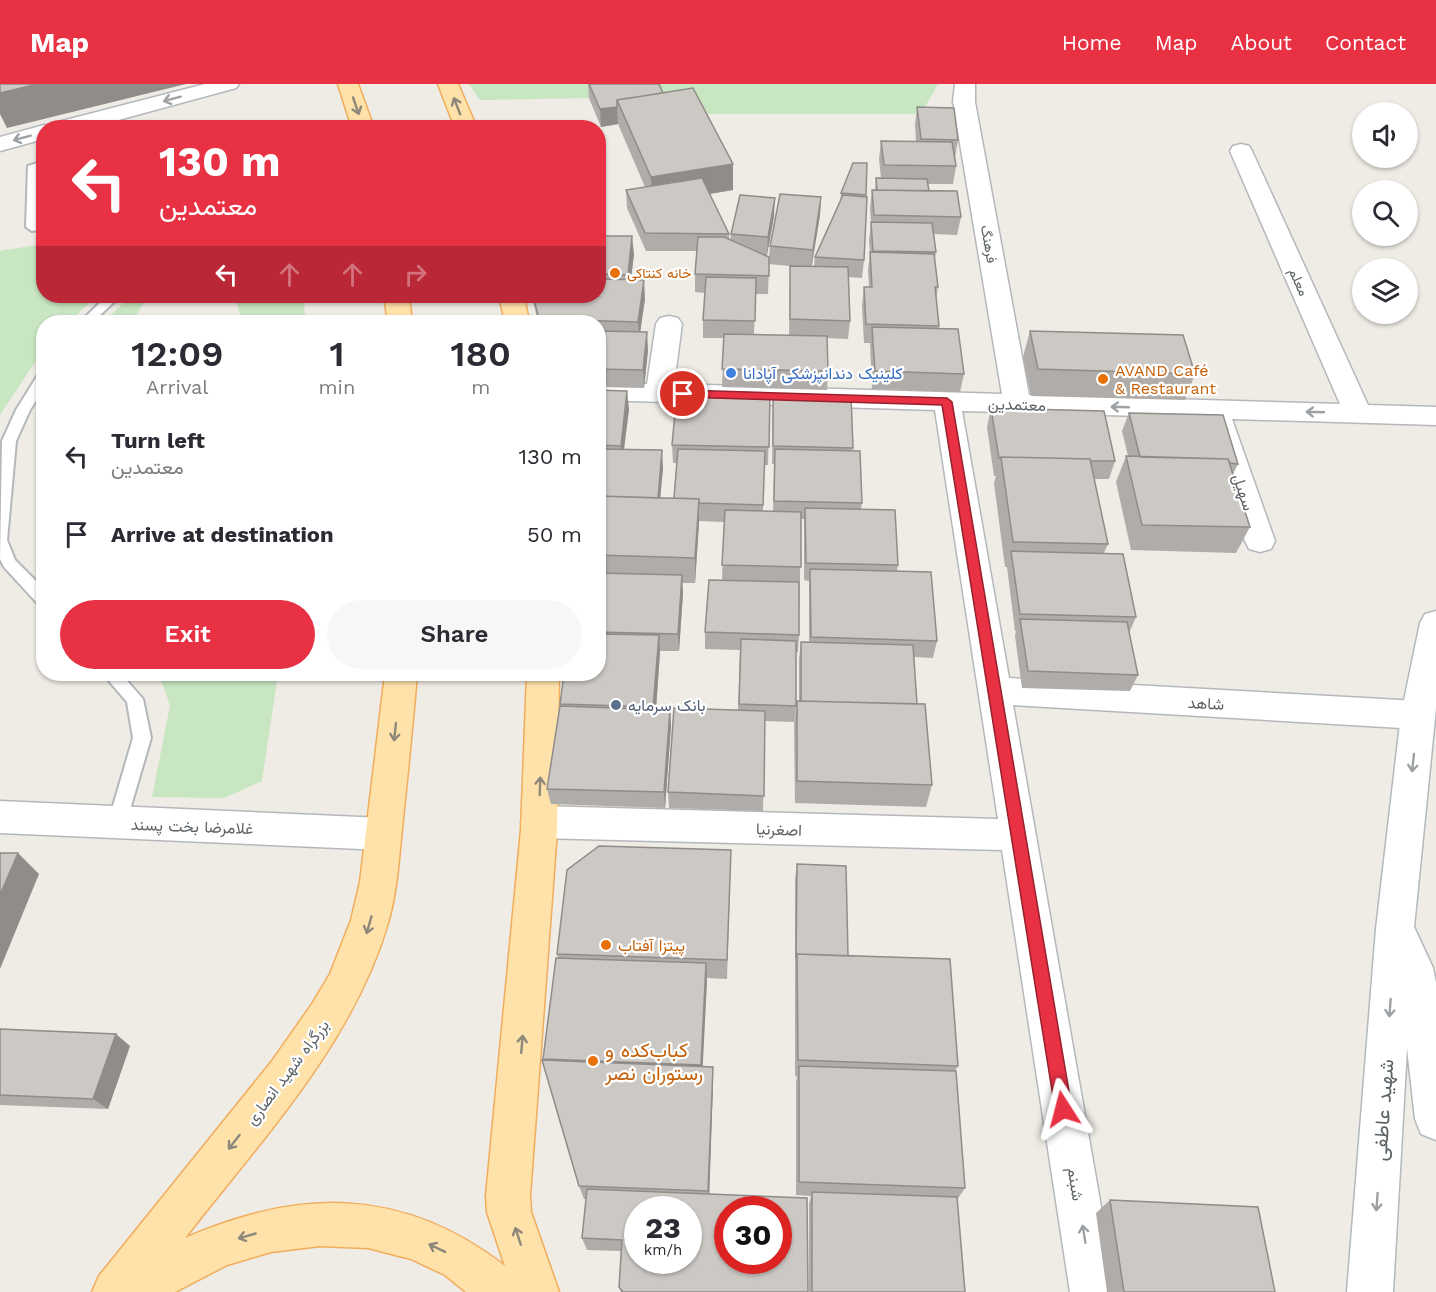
<!DOCTYPE html>
<html lang="en">
<head>
<meta charset="utf-8">
<style>
  :root { --surface:#fff; --page:#f7f7f7; --text:#2b2b33; --muted:#7c7c81; --accent:#e93144 }
  body { margin:0; font-family:"Work Sans",Vazirmatn,sans-serif; background:var(--page); color:var(--text); height:100vh; display:flex; flex-direction:column; font-size:22px; white-space:nowrap }
  * { box-sizing:border-box; margin:0 }
  p { font-size:20px; color:var(--muted) }
  .icon { flex:none; width:33px; height:33px; fill:none; stroke:currentColor; stroke-width:2; stroke-linecap:round; stroke-linejoin:round }
  .map { position:relative; flex:1; overflow:hidden }
  .sheet { position:absolute; left:36px; top:231px; width:570px; height:366px; display:flex; flex-direction:column; background:var(--surface); border-radius:24px; box-shadow:0 2px 4px #0004 }
  .sheet>* { flex:none }
  .guide { position:absolute; left:36px; top:36px; width:570px; height:183px; border-radius:24px; box-shadow:0 2px 4px #0004; background:#e93144; color:#fff; overflow:hidden }
  .buttons { position:absolute; left:1352px; top:18px; display:grid; gap:12px }
  .buttons a { display:grid; place-items:center; width:66px; height:66px; border-radius:50%; background:var(--surface); box-shadow:0 2px 4px #0004; font-size:30px }
  .speed { position:absolute; left:624px; top:1112px; display:flex; gap:12px; font-size:30px; font-weight:700; text-align:center }
  .speed>* { display:grid; place-content:center; width:78px; height:78px; border-radius:50%; background:var(--surface); box-shadow:0 2px 4px #0004; line-height:1 }
  .speed small { font-size:15px; font-weight:400 }
  .speed .limit { border:9px solid #d22; background:#fff; color:#111 }
  .pin { position:absolute; display:grid; place-items:center; width:51px; height:51px; color:#fff; margin:-26px; border:3px solid #fff; border-radius:50%; box-shadow:0 2px 6px #0007 }
  .me { position:absolute; width:66px; margin:-33px; rotate:351deg; stroke-linejoin:round; filter:drop-shadow(0 0 4px #0008) }
  .turn { display:flex; align-items:center; gap:21px; height:126px; padding:0 24px; font-size:27px }
  .turn .icon { width:78px; height:78px; stroke-width:2.5 }
  .turn b { display:block; font-size:42px; line-height:51px }
  .lanes { display:flex; align-items:center; height:57px; padding:0 24px; background:#0003; justify-content:center; gap:30px; direction:ltr }
  .lanes .off { opacity:.35 }
  .eta { display:flex; justify-content:space-evenly; align-items:center; height:102px; text-align:center }
  .eta b { font-size:36px; font-weight:600; line-height:42px }
  .button { display:flex; gap:12px; margin-top:auto; padding:12px 24px }
  .button a { flex:1; height:69px; border-radius:36px; background:var(--accent); color:#fff; font-size:24px; font-weight:600; line-height:69px; text-align:center }
  .button a+a { background:var(--page); color:var(--text) }
  ul { padding:0; list-style:none }
  li { display:flex; align-items:center; gap:18px; height:78px; padding:0 24px }
  li div { flex:1 }
  li b { display:block; font-size:22px }
  li em { font-style:normal }
  header { display:flex; align-items:center; gap:36px; box-sizing:border-box; height:84px; padding:0 30px; background:var(--accent); color:#fff }
  header strong { font-size:28px }
  nav { display:flex; gap:33px; margin-inline-start:auto; font-size:21px }
  .map>svg:first-child { display:block }
  .green { fill:#c8e6c1 }
  .lines { fill:none; stroke-linecap:round; stroke-linejoin:round }
  .service-casing { stroke:#b5b8bb; stroke-width:4 }
  .minor-casing { stroke:#b5b8bb; stroke-width:3 }
  .secondary-casing { stroke:#b3b9bc; stroke-width:3 }
  .primary-casing { stroke:#f1ac5c; stroke-width:3 }
  .service { fill:#fff; fill-rule:evenodd }
  .minor { fill:#fff; fill-rule:evenodd }
  .secondary { fill:#fff; fill-rule:evenodd }
  .primary { fill:#ffe2aa; fill-rule:evenodd }
  .wall { fill:#afaca9; fill-rule:evenodd }
  .shaded-wall { fill:#8f8c89 }
  .building { fill:#ccc8c4; stroke:#8f8c89; stroke-width:1.5; fill-rule:evenodd }
  .oneway { stroke:#9da1a3 }
  .oneway2 { stroke:#8d887a }
  .route { fill:#e93144; stroke:#97202c; stroke-width:1.5 }
  .food-dot { fill:#e8710a; stroke:#fff; stroke-width:2 }
  .shop-dot { fill:#3f7fe0; stroke:#fff; stroke-width:2 }
  .service-dot { fill:#5c6f8a; stroke:#fff; stroke-width:2 }
  .labels { text-anchor:middle; stroke-width:4.5; stroke-linejoin:round; paint-order:stroke }
  .far-street-label { font-size:14px; fill:#5c6265; stroke:#fff }
  .far-food-label { font-size:14px; fill:#c56008; stroke:#fff; text-anchor:start }
  .food-label { font-size:16px; fill:#c56008; stroke:#fff; text-anchor:start }
  .shop-label { font-size:16px; fill:#366cbe; stroke:#fff; text-anchor:start }
  .street-label { font-size:16px; fill:#5c6265; stroke:#fff }
  .service-label { font-size:16px; fill:#4e5e75; stroke:#fff; text-anchor:start }
  .near-food-label { font-size:20px; fill:#c56008; stroke:#fff; text-anchor:start }
  .near-street-label { font-size:20px; fill:#5c6265; stroke:#fff }
</style>
</head>
<body>
<header>
<strong>Map</strong>
<nav><a>Home</a><a>Map</a><a>About</a><a>Contact</a></nav>
</header>
<div class="map">
<svg width="1436" height="1208" viewBox="0 0 1436 1208">
  <rect width="100%" height="100%" fill="#efebe5"/>
  <path class="green" d="M469,0H938L921,30H693L653,5L589,14L480,16Z
    M43,160L44,212H97L69,238H44L43,266L0,331V167Z
    M130,212H147L133,238H104Z
    M235,212H304L305,238H262L261,235L242,238Z
    M159,590H278L262,697L224,714L152,713L170,622Z"/>
  <g class="lines">
    <defs>
      <path id="service" d="M44,77V83L40,84L38,138H44V145L32,147L26,143L28,82Z
        M107,212H120L93,238H80Z
        M44,288V304L30,326L16,357L7,456L15,476L44,505V522L38,520L4,483L0,475L2,357L16,326L39,289Z
        M103,590H121L143,615L151,654L126,739L123,745L117,747L111,745L108,739L133,654L127,618Z"/>
      <path id="minor" d="M205,0H239L236,4L89,44H44V55L0,67V53L44,41L52,43L54,39Z
        M955,0H975V18L1029,311L1340,320L1230,67L1233,62L1241,60L1249,62L1252,67L1368,321L1436,323V341L1232,335L1275,457L1271,465L1260,468L1249,465L1245,457L1208,341L1212,334L962,327L1009,594L1418,617L1430,621L1435,631L1430,641L1418,645L1013,621L1116,1208H1070L1002,766L539,754L526,749L521,738L526,727L539,722L998,735L935,326L598,316V298L647,300L656,240L660,234L669,232L678,234L682,240L674,300L1002,310L953,18Z
        M0,717L383,734L396,739L401,750L396,761L383,766L0,749Z"/>
      <path id="secondary" d="M1436,527V624L1414,843L1433,884L1436,899V1056L1421,1050L1415,1035L1407,964L1393,1208H1347L1376,845L1401,631L1420,539L1425,530Z"/>
      <path id="primary" d="M338,0H358L374,44H352Z
        M438,0H458L477,44H455Z
        M384,212H409L412,238H388Z
        M499,212H524L529,238H505Z
        M385,590H417C413,638 408,687 403,735C399,770 398,805 388,839C352,961 261,1056 185,1154C299,1104 403,1103 505,1182L487,1128L486,1112L521,746L527,590H559L557,746L530,1112L531,1128L559,1208H466L445,1191L411,1175L368,1164L320,1162L271,1168L227,1181L175,1208H92L99,1192L272,977L312,920L330,890L351,836L360,798Z"/>
    </defs>
    <use href="#service" class="service-casing"/>
    <use href="#minor" class="minor-casing"/>
    <use href="#secondary" class="secondary-casing"/>
    <use href="#primary" class="primary-casing"/>
    <use href="#service" class="service"/>
    <use href="#minor" class="minor"/>
    <use href="#secondary" class="secondary"/>
    <use href="#primary" class="primary"/>
  </g>
  <path class="wall" d="M588,0H659L663,9L733,80V106L710,110L729,150V156H730L731,150L774,132L767,171H765L769,173L770,162L821,113L820,131L812,182H814L815,173L840,118L841,109L866,111L864,176L862,194L848,193L850,237L848,255L827,254L828,287L827,306L722,303L724,254H703V236L705,209L695,208V190L697,167H646L627,124L626,106L645,103L618,40L601,43L589,14ZM769,180L790,182L789,251H754L755,210H768Z
    M917,23L958,56L955,74L956,82L953,100H928L929,107L961,133L957,151L934,150L936,168L935,175L938,203L936,215L939,245L964,290L960,308L872,305L870,259H864L862,221L864,203H869L868,186L870,169L869,156L871,139L870,124L872,106H875L876,94H881L879,75L881,57L916,58L915,41Z
    M598,152L634,170L631,196L645,215L640,248L648,266L644,304L598,303V238H538L532,212H598Z
    M1030,247L1195,290L1185,316L1031,312L1023,273Z
    M598,306L629,325L624,366L663,384L660,414H674L677,379H673L672,361L770,310L768,381H764L763,427H773L774,380H772L773,310L853,364L852,367L862,419L861,425L898,481L897,487L937,557L933,574L914,573L917,620L932,701L926,723L795,719L794,640L797,617H799V575L801,558H809V497L804,496V435H801L799,551L798,568H796V622L794,638L765,637L763,727L669,724L668,708L738,626L740,566L705,565V548L722,496L724,438L699,437L695,499H682L683,509L679,567H660L656,625L670,626L671,642L665,724L551,720L547,705L560,622V620L598,590Z
    M991,324L1115,377L1109,395H1094L1108,460L1104,469L1136,533L1129,549L1138,591L1130,607L1022,604L1015,552L1016,547H1015L1007,483H1005L994,399L996,392H994L987,343Z
    M1129,329L1238,380L1233,390L1250,443L1236,469L1131,466L1116,398L1126,372H1128L1122,347Z
    M731,766L727,895L707,894L702,982L713,999L709,1110L808,1208H621L619,1203L621,1167L587,1166L582,1154L586,1115H584L579,1102L543,975L558,874L557,870Z
    M797,780L848,872L958,982L955,987L965,1104L957,1116L965,1208H809V1120L811,1112L796,1111V998L797,993L795,992V795Z
    M0,945L130,962L108,1025L0,1021Z
    M1110,1116L1275,1208H1107L1096,1129Z"/>
  <path class="shaded-wall" d="M38,0H186L7,44L0,30V9Z
    M617,23L618,40L601,43L600,25Z
    M733,80V106L652,119L651,93Z
    M821,113L820,131L811,184L813,166Z
    M775,114L774,132L767,171L768,153Z
    M632,152L634,170L629,209L628,191Z
    M644,196L645,215L639,256L638,238Z
    M647,248L648,266L644,304L643,286Z
    M627,307L629,325L622,380L621,362Z
    M662,366L663,384L658,438L657,420Z
    M699,415V440L695,499V474Z
    M682,491L683,509L679,567L678,550Z
    M659,551L660,568L655,639L653,623Z
    M670,626L671,642L665,724L664,708Z
    M18,769L39,790L0,885V811Z
    M706,879L707,897L702,997L701,981Z
    M116,950L130,962L108,1025L93,1015Z
    M713,983V999L709,1120L708,1107Z"/>
  <path class="building" d="M0,0H38L0,9Z
    M589,0H659L663,9L617,16V23L600,25Z
    M693,4L733,80L651,93L617,16Z
    M917,23L954,24L958,56L921,55Z
    M881,57L952,58L956,82L884,81Z
    M853,79H867L866,111L841,109Z
    M702,94L729,150L645,149L626,106Z
    M876,94L927,95L929,107L877,106Z
    M872,106L957,107L961,133L874,131Z
    M780,110L821,113L813,166L770,162Z
    M740,111L775,114L768,153L731,150Z
    M843,111L867,113L864,176L815,173Z
    M871,138L932,139L936,168L873,167Z
    M598,152H632L628,191L598,190Z
    M698,153H724L769,173V192L695,190Z
    M870,168L934,170L938,203H935L939,242L866,240L864,203H872Z
    M790,182L848,183L850,237L790,235Z
    M706,193L756,194L755,237L703,236Z
    M598,195L644,196L638,238L539,235L533,212H598Z
    M872,243L958,245L964,290L875,287Z
    M598,247L647,248L643,286L598,285Z
    M1030,247L1183,251L1195,290L1038,285Z
    M724,250L827,252L828,287L722,285Z
    M598,306L627,307L621,362L598,361Z
    M677,308L770,310L769,363L672,361Z
    M773,310L851,312L853,364L773,362Z
    M991,324L1104,327L1115,377H1091L1090,375L1001,373V374H999Z
    M1129,329L1223,331L1238,380L1230,379L1228,375L1140,373Z
    M598,365L662,366L658,414L598,412Z
    M678,365L765,367L763,421L699,419V415L674,414Z
    M775,365L860,367L862,419L774,417Z
    M1126,372L1228,375L1250,443L1142,441Z
    M1001,373L1090,375L1108,460L1013,458Z
    M598,412L699,415L695,474L598,471Z
    M805,424L895,426L898,481L806,479Z
    M725,426L801,428V483L722,481Z
    M1011,467L1123,470L1136,533L1020,530Z
    M810,485L931,488L937,557L811,553Z
    M598,489L682,491L678,550L598,548Z
    M709,496L799,498V551L705,548Z
    M1020,535L1127,538L1138,591L1028,587Z
    M598,550L659,551L653,623L560,620L564,590H598Z
    M741,555L796,557V622L739,620Z
    M801,558L913,561L917,620L801,617Z
    M797,617L925,620L932,701L797,697Z
    M560,622L670,626L664,708L547,705Z
    M674,624L765,627L764,712L668,708Z
    M599,762L731,766L727,876L557,870L567,786Z
    M0,769H18L0,811Z
    M797,780L846,782L848,872L797,870V873H796Z
    M797,870L950,875L958,982L798,976Z
    M556,874L706,879L701,981L543,975Z
    M0,945L116,950L93,1015L0,1011Z
    M542,976L713,983L708,1107L579,1102Z
    M799,982L956,987L965,1104L799,1098Z
    M587,1105L807,1114L808,1208H623L619,1203L622,1156L582,1154ZM638,1125H688V1176H638ZM728,1125H778V1176H728Z
    M812,1108L957,1113L965,1208H812Z
    M1110,1116L1258,1123L1275,1208H1124Z"/>
  <defs><path id="oneway-shaft" d="M-6 0H5M1.5-3L5.5 0L1.5 3" fill="none" stroke-width="1.6" stroke-linecap="round" stroke-linejoin="round" transform="scale(1.5)"/></defs>
  <g class="oneway">
    <use href="#oneway-shaft" transform="translate(172 15) rotate(165)"/>
    <use href="#oneway-shaft" transform="translate(22 54) rotate(165)"/>
    <use href="#oneway-shaft" transform="translate(1120 323) rotate(-178)"/>
    <use href="#oneway-shaft" transform="translate(1315 328) rotate(-178)"/>
    <use href="#oneway-shaft" transform="translate(1413 679) rotate(96)"/>
    <use href="#oneway-shaft" transform="translate(1390 924) rotate(94)"/>
    <use href="#oneway-shaft" transform="translate(1377 1118) rotate(94)"/>
    <use href="#oneway-shaft" transform="translate(1084 1150) rotate(-99)"/>
  </g>
  <g class="oneway2">
    <use href="#oneway-shaft" transform="translate(356 22) rotate(71)"/>
    <use href="#oneway-shaft" transform="translate(457 22) rotate(-111)"/>
    <use href="#oneway-shaft" transform="translate(395 648) rotate(96)"/>
    <use href="#oneway-shaft" transform="translate(540 702) rotate(-88)"/>
    <use href="#oneway-shaft" transform="translate(369 841) rotate(106)"/>
    <use href="#oneway-shaft" transform="translate(522 960) rotate(-85)"/>
    <use href="#oneway-shaft" transform="translate(234 1058) rotate(128)"/>
    <use href="#oneway-shaft" transform="translate(247 1152) rotate(164)"/>
    <use href="#oneway-shaft" transform="translate(518 1152) rotate(-108)"/>
    <use href="#oneway-shaft" transform="translate(437 1164) rotate(-154)"/>
  </g>
  <path class="route" d="M683,306L947,314L952,318L1072,1025L1069,1031L1063,1034L1057,1031L1055,1025L942,321L679,313L677,310Z"/>
  <g class="food-dot">
    <circle cx="615" cy="189" r="6"/>
    <circle cx="1103" cy="295" r="6"/>
    <circle cx="606" cy="861" r="6"/>
    <circle cx="593" cy="977" r="6"/>
  </g>
  <circle class="shop-dot" cx="731" cy="289" r="6"/>
  <circle class="service-dot" cx="616" cy="621" r="6"/>
  <g class="labels">
    <g class="far-street-label">
      <text transform="translate(989 160) rotate(80)" y="5">فرهنگ</text>
      <text transform="translate(1299 198) rotate(66)" y="5">معلم</text>
    </g>
    <g class="far-food-label">
      <text x="627" y="194">خانه کنتاکی</text>
    </g>
    <g class="food-label">
      <text x="1115" y="292">AVAND Café<tspan x="1115" dy="18">&amp; Restaurant</tspan></text>
      <text x="618" y="867">پیتزا آفتاب</text>
    </g>
    <g class="shop-label">
      <text x="743" y="295">کلینیک دندانپزشکی آپادانا</text>
    </g>
    <g class="street-label">
      <text transform="translate(1017 320) rotate(2)" y="6">معتمدین</text>
      <text transform="translate(1244 408) rotate(72)" y="6">سهیل</text>
      <text transform="translate(1206 619) rotate(3)" y="6">شاهد</text>
      <text transform="translate(192 742) rotate(2)" y="6">غلامرضا بخت پسند</text>
      <text transform="translate(779 745) rotate(2)" y="6">اصغرنیا</text>
      <text transform="translate(287 988) rotate(-53)" y="6">بزرگراه شهید انصاری</text>
      <text transform="translate(1076 1100) rotate(81)" y="6">شبنم</text>
    </g>
    <g class="service-label">
      <text x="628" y="627">بانک سرمایه</text>
    </g>
    <g class="near-food-label">
      <text x="605" y="973">کباب‌کده و<tspan x="605" dy="23">رستوران نصر</tspan></text>
    </g>
    <g class="near-street-label">
      <text transform="translate(1383 1026) rotate(-86)" y="7">شهید عاطفی</text>
    </g>
  </g>
</svg>
<div class="buttons">
<a><svg class="icon" aria-label="sound" viewBox="0 0 24 24"><path d="M4 9h4l5-4v14l-5-4H4zM17 9q2 3 0 6"/></svg></a>
<a><svg class="icon" aria-label="search" viewBox="0 0 24 24"><circle cx="10" cy="10" r="6"/><path d="M15 15l6 6"/></svg></a>
<a><svg class="icon" aria-label="layers" viewBox="0 0 24 24"><path d="M12 4l9 5-9 5-9-5zM3 14l9 5 9-5"/></svg></a>
</div>
<div class="speed"><div>23<small>km/h</small></div><div class="limit">30</div></div>
<div class="pin" style="left:683px;top:310px;background:#d93025"><svg class="icon" aria-label="arrive" viewBox="0 0 24 24"><path d="M6 21V4h12l-3 4 3 4H6"/></svg></div>
<svg class="me" style="left:1063px;top:1025px" viewBox="-20 -20 40 40"><path d="M0-17L14 15 0 8-14 15z" fill="#e93144" stroke="#fff" stroke-width="4"/></svg>
<div class="guide">
<div class="turn"><svg class="icon" aria-label="left" viewBox="0 0 24 24"><path d="M17 20v-9H6M10 6l-5 5 5 5"/></svg><div><b>130 m</b>معتمدین</div></div>
<div class="lanes"><svg class="icon" aria-label="left" viewBox="0 0 24 24"><path d="M17 20v-9H6M10 6l-5 5 5 5"/></svg><svg class="icon off" aria-label="ahead" viewBox="0 0 24 24"><path d="M12 20V5M6 11l6-6 6 6"/></svg><svg class="icon off" aria-label="ahead" viewBox="0 0 24 24"><path d="M12 20V5M6 11l6-6 6 6"/></svg><svg class="icon off" aria-label="right" viewBox="0 0 24 24"><path d="M7 20v-9h11M14 6l5 5-5 5"/></svg></div>
</div>
<section class="sheet">
<div class="eta">
<div><b>12:09</b><p>Arrival</p></div>
<div><b>1</b><p>min</p></div>
<div><b>180</b><p>m</p></div>
</div>
<ul>
<li><svg class="icon" aria-label="left" viewBox="0 0 24 24"><path d="M17 20v-9H6M10 6l-5 5 5 5"/></svg><div><b>Turn left</b><p>معتمدین</p></div><em>130 m</em></li>
<li><svg class="icon" aria-label="arrive" viewBox="0 0 24 24"><path d="M6 21V4h12l-3 4 3 4H6"/></svg><div><b>Arrive at destination</b></div><em>50 m</em></li>
</ul>
<div class="button"><a>Exit</a><a>Share</a></div>
</section>
</div>
</body>
</html>
